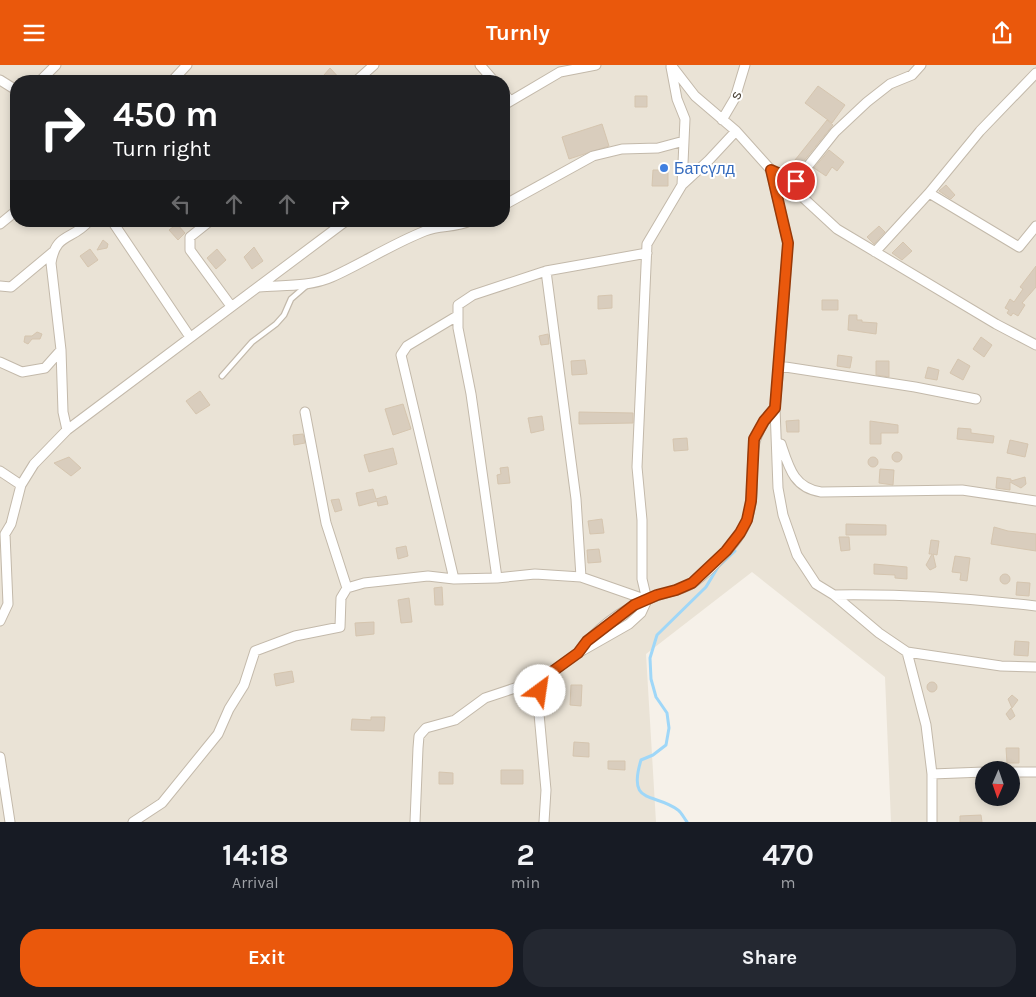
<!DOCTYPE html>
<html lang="en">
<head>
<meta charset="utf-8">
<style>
  :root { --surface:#171b24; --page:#242831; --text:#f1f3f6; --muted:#9ea1a6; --accent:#ea580c }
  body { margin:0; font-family:Karla,sans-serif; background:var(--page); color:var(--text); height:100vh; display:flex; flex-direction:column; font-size:19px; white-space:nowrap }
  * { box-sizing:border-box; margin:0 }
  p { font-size:16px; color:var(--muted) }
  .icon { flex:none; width:28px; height:28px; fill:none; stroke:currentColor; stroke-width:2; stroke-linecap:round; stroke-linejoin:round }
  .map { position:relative; height:757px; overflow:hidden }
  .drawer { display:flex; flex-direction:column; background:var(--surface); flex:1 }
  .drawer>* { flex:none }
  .guide { position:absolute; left:10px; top:10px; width:500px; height:152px; border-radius:20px; box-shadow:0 2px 8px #0003; background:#202124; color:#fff; overflow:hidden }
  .needle { width:32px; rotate:182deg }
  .controls { position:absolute; left:975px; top:696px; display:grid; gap:10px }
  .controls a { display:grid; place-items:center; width:45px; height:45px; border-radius:50%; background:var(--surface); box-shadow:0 2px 8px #0003; font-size:25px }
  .pin { position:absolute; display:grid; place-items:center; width:42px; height:42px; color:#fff; margin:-21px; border:2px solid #fff; border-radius:50%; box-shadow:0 1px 5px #0007 }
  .me { position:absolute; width:55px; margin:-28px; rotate:31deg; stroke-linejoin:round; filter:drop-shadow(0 0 4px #0008) }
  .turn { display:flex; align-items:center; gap:18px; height:105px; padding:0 20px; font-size:22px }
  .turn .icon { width:65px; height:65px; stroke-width:2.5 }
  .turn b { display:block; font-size:35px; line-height:42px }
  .lanes { display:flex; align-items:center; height:48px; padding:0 20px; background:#0003; justify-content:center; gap:25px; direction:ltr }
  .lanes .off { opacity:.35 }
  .eta { display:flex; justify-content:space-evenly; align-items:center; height:85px; text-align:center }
  .eta b { font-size:30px; font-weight:700; line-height:35px }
  .action { display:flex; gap:10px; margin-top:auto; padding:10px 20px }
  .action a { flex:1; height:58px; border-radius:20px; background:var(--accent); color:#fff; font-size:20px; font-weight:700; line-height:58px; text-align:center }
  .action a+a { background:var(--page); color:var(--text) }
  header { display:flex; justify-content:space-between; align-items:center; height:65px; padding:0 20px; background:var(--accent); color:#fff; font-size:22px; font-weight:700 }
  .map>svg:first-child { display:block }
  .residential { fill:#eae3d6; fill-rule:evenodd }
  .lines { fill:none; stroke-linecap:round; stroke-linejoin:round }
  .stream { stroke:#9fd7f8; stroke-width:3 }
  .building { fill:#d9cdbd; stroke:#d5c5af }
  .lane-casing { stroke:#c3b9aa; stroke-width:7 }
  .street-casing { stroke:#c3b9aa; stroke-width:11 }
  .lane { stroke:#fff; stroke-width:4.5 }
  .street { stroke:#fff; stroke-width:9 }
  .route-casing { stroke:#983908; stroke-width:12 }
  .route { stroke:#ea580c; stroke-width:9 }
  .shop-dot { fill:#3f7fe0; stroke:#fff; stroke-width:2 }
  .labels { text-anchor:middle; stroke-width:4; stroke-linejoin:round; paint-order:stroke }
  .street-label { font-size:16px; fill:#4b4236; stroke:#fff }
  .shop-label { font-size:16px; fill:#366cbe; stroke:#fff; text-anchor:start }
</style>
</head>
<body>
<header><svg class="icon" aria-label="menu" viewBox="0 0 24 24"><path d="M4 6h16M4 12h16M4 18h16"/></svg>Turnly<svg class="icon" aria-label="share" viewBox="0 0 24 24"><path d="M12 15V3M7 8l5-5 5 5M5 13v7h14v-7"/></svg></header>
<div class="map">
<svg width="1036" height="757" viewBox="0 0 1036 757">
  <rect width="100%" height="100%" fill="#f6f1e9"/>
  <path class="residential" d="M0,0H1036V757H891L885,612L752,507L646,589L656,757H0ZM16,16H504V156H16ZM984,705H1011V732H984Z"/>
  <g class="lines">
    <path class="stream" d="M687,757C684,753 681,747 678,745C654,727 627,741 641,695L653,690L666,680L669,663L667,648L656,632L651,614L650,593L657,570L706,522L718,502L735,486"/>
  </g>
  <path class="building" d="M330,3L342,16H330L324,10Z
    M818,21L845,40L832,58L805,38Z
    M635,31H647V42H635Z
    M827,55L833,60L794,108L787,105Z
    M602,59L609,81L569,94L562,72Z
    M829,85L844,97L837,106L832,102L826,111L814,103Z
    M653,105H668V121H652Z
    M946,120L955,130L951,134L939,126Z
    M177,159L185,168L178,175L169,165Z
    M879,161L885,167L874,179L867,172Z
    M103,175L108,179L107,183L97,185Z
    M903,177L912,186L902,195L892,188Z
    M254,182L263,196L252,204L244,192Z
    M90,184L98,195L88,202L80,191Z
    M217,184L226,195L216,204L207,193Z
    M1036,201V222L1022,238L1025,240L1018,251L1013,248L1011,251L1007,248L1009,245L1005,243L1010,234L1014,237L1023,224L1020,222Z
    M612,230V243L598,244V231Z
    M822,235H838V245H822Z
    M849,250H857V255H862V257L877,258L876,269L848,265Z
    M37,267L42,269L40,274H32L28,279L24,277L25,271H32Z
    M548,269L549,279L541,280L539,271Z
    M981,272L992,280L984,292L973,284Z
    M838,290L852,292L850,303L837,301Z
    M958,294L970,301L963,315L950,308Z
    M585,295L587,309L572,310L571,296Z
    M876,296H889V312L876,310Z
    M928,302L939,305L937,315L925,313Z
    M200,326L210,340L196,349L186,336Z
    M403,339L411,364L393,370L385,344Z
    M579,347L633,348V358L579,359Z
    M542,351L544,365L531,368L528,353Z
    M799,355V367H787L786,356Z
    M870,356L898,360V368H881V379H870Z
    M958,363L971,364V368L994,371L993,378L957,374Z
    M303,369L305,378L294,380L293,370Z
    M687,373L688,385L674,386L673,374Z
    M1010,375L1028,379L1025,392L1007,388Z
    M393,383L397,399L369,407L364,390Z
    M892 392a5 5 0 1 1 10 0a5 5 0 1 1-10 0Z
    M868 397a5 5 0 1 1 10 0a5 5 0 1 1-10 0Z
    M69,392L81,403L71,411L54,398Z
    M508,402L510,418L498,419L497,410L501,409L500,403Z
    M880,404L894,405L893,420L879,418Z
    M997,412L1011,414V416L1025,412L1026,419L1021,423L1010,417V425L996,423Z
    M373,424L376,434L386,431L388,439L378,441L377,436L359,441L356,428Z
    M339,434L342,445L335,447L331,435Z
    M602,454L604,468L590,469L588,456Z
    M846,459L886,460V470H846Z
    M994,462L1008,466L1036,469V486L991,479Z
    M839,472H849L850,485L841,486Z
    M931,475L939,476L937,490L933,489L936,502L930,505L926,500L932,489H929Z
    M406,481L408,491L398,494L396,483Z
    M599,484L601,497L588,498L587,485Z
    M955,491L970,493L967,516L960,515L961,508L952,507Z
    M874,499L907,502V514L895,513V510L874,509Z
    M1000 514a5 5 0 1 1 10 0a5 5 0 1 1-10 0Z
    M1017,517L1030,518L1029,531L1016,530Z
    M442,522L443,540H435L434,523Z
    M409,533L412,557L401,558L398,535Z
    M374,557V569L356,571L355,558Z
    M1015,576L1029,577L1028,591L1014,590Z
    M292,606L294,617L276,621L274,609Z
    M927 622a5 5 0 1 1 10 0a5 5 0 1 1-10 0Z
    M571,620H582L581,641L570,640Z
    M1012,630L1018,635L1012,643L1008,634Z
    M1011,643L1015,651L1010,655L1006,649Z
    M371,652H385L384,666L351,665L352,654L371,655Z
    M574,677L589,678V692L573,691Z
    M1006,683H1019V698H1007Z
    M608,696H625V705L608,704Z
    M501,705H523V719H501Z
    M439,707L453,708V719H439Z
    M981,750L982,757H960V751Z"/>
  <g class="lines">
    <defs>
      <path id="lane" d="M222,311L252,277L276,259L284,250L291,234L306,221"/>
      <path id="street" d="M480,0L494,16
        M671,0L695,31L736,66L771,105L796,116L798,128L837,164L996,259L1036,280
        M671,2L677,34L685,54L682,120
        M0,15L16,25
        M40,16L56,0
        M172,16L187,0
        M356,16L374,0
        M504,28L510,36
        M504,40L560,7L596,0
        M722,55L735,33L745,0
        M771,105L788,178L779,301L915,322L976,334
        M796,116L835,67L867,37L890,19L912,10L921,0
        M929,128L980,66L1036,8
        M504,140L593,91L622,84L658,83L684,76
        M112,156L190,272
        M210,156L190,172V185L231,241
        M0,159L16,146
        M875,187L929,128L1019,182L1036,161
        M546,206L576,434L581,512
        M0,221L11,222L53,187
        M259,222C282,220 310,222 332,212C363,198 392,179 425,166C440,160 455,163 470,156
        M0,297L22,307L45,303L61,285
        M779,301L775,343L778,423L783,450L797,490L816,519L834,530L879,568L907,587
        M305,347L326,458L347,523
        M67,365L346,156
        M781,379C789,403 794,423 821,427L962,425L1036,436
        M0,406L21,420
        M497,513L471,329L458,263V240L473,230L546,206L647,188
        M454,514L401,290L407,281L457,251
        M834,530C903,529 968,533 1036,541
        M0,556L8,539L5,469L11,459L21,420L34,399L67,365L63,347L61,285L51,198C56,167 72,176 89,156
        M579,588C594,565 621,545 647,535
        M0,692L10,757
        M984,707L932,709L926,660L907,587L1001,601L1036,602
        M1011,707H1036
        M133,757L162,738L218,669L229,644L244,620L255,586L295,571L340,562L341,533L347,523L364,518L428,511L454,514L497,513L535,509L581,512L647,535C661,527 679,527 693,518C711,505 741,475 747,455C762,410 737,385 775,343
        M415,757L418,683L419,671L426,663L455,655L485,633L542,614
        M544,757L546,725L538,638L542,614L578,588L629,559L641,548L647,535L642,514V455L637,402L647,179L682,120L709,95L736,66
        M932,757V709"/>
    </defs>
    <use href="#lane" class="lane-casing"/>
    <use href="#street" class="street-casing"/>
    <use href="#lane" class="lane"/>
    <use href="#street" class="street"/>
  </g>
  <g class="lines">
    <defs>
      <path id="route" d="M540,626L542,614L578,588L587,576L634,540L657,530L676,525L692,518L726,486L740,468L747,455L751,436L754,374L764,356L775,343L788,178L771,105L796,116"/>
    </defs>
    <use href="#route" class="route-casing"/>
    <use href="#route" class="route"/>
  </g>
  <circle class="shop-dot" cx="664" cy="103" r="5"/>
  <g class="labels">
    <g class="street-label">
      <text transform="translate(735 30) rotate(-69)" y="6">s</text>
    </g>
    <g class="shop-label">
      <text x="674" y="109">Батсүлд</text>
    </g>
  </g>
</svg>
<div class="controls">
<a><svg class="needle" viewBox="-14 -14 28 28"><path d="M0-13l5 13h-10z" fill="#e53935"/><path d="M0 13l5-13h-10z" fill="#9ea1a6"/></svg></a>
</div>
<div class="pin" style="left:796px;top:116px;background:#d93025"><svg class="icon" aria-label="arrive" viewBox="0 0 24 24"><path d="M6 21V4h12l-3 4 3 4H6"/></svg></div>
<svg class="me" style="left:540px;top:626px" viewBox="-20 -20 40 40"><circle r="19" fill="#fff"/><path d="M0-13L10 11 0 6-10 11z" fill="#ea580c"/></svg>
<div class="guide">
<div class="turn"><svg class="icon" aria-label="right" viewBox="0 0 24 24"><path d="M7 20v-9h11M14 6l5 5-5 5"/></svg><div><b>450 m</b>Turn right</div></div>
<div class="lanes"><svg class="icon off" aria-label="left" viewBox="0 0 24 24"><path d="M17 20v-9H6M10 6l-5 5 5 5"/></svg><svg class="icon off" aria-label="ahead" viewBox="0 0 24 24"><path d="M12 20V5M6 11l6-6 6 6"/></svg><svg class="icon off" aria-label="ahead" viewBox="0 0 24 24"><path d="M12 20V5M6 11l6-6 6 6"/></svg><svg class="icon" aria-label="right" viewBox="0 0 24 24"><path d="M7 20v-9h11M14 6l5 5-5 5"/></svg></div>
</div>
</div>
<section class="drawer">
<div class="eta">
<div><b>14:18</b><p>Arrival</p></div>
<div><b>2</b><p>min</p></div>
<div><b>470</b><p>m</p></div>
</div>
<div class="action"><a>Exit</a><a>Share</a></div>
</section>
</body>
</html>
